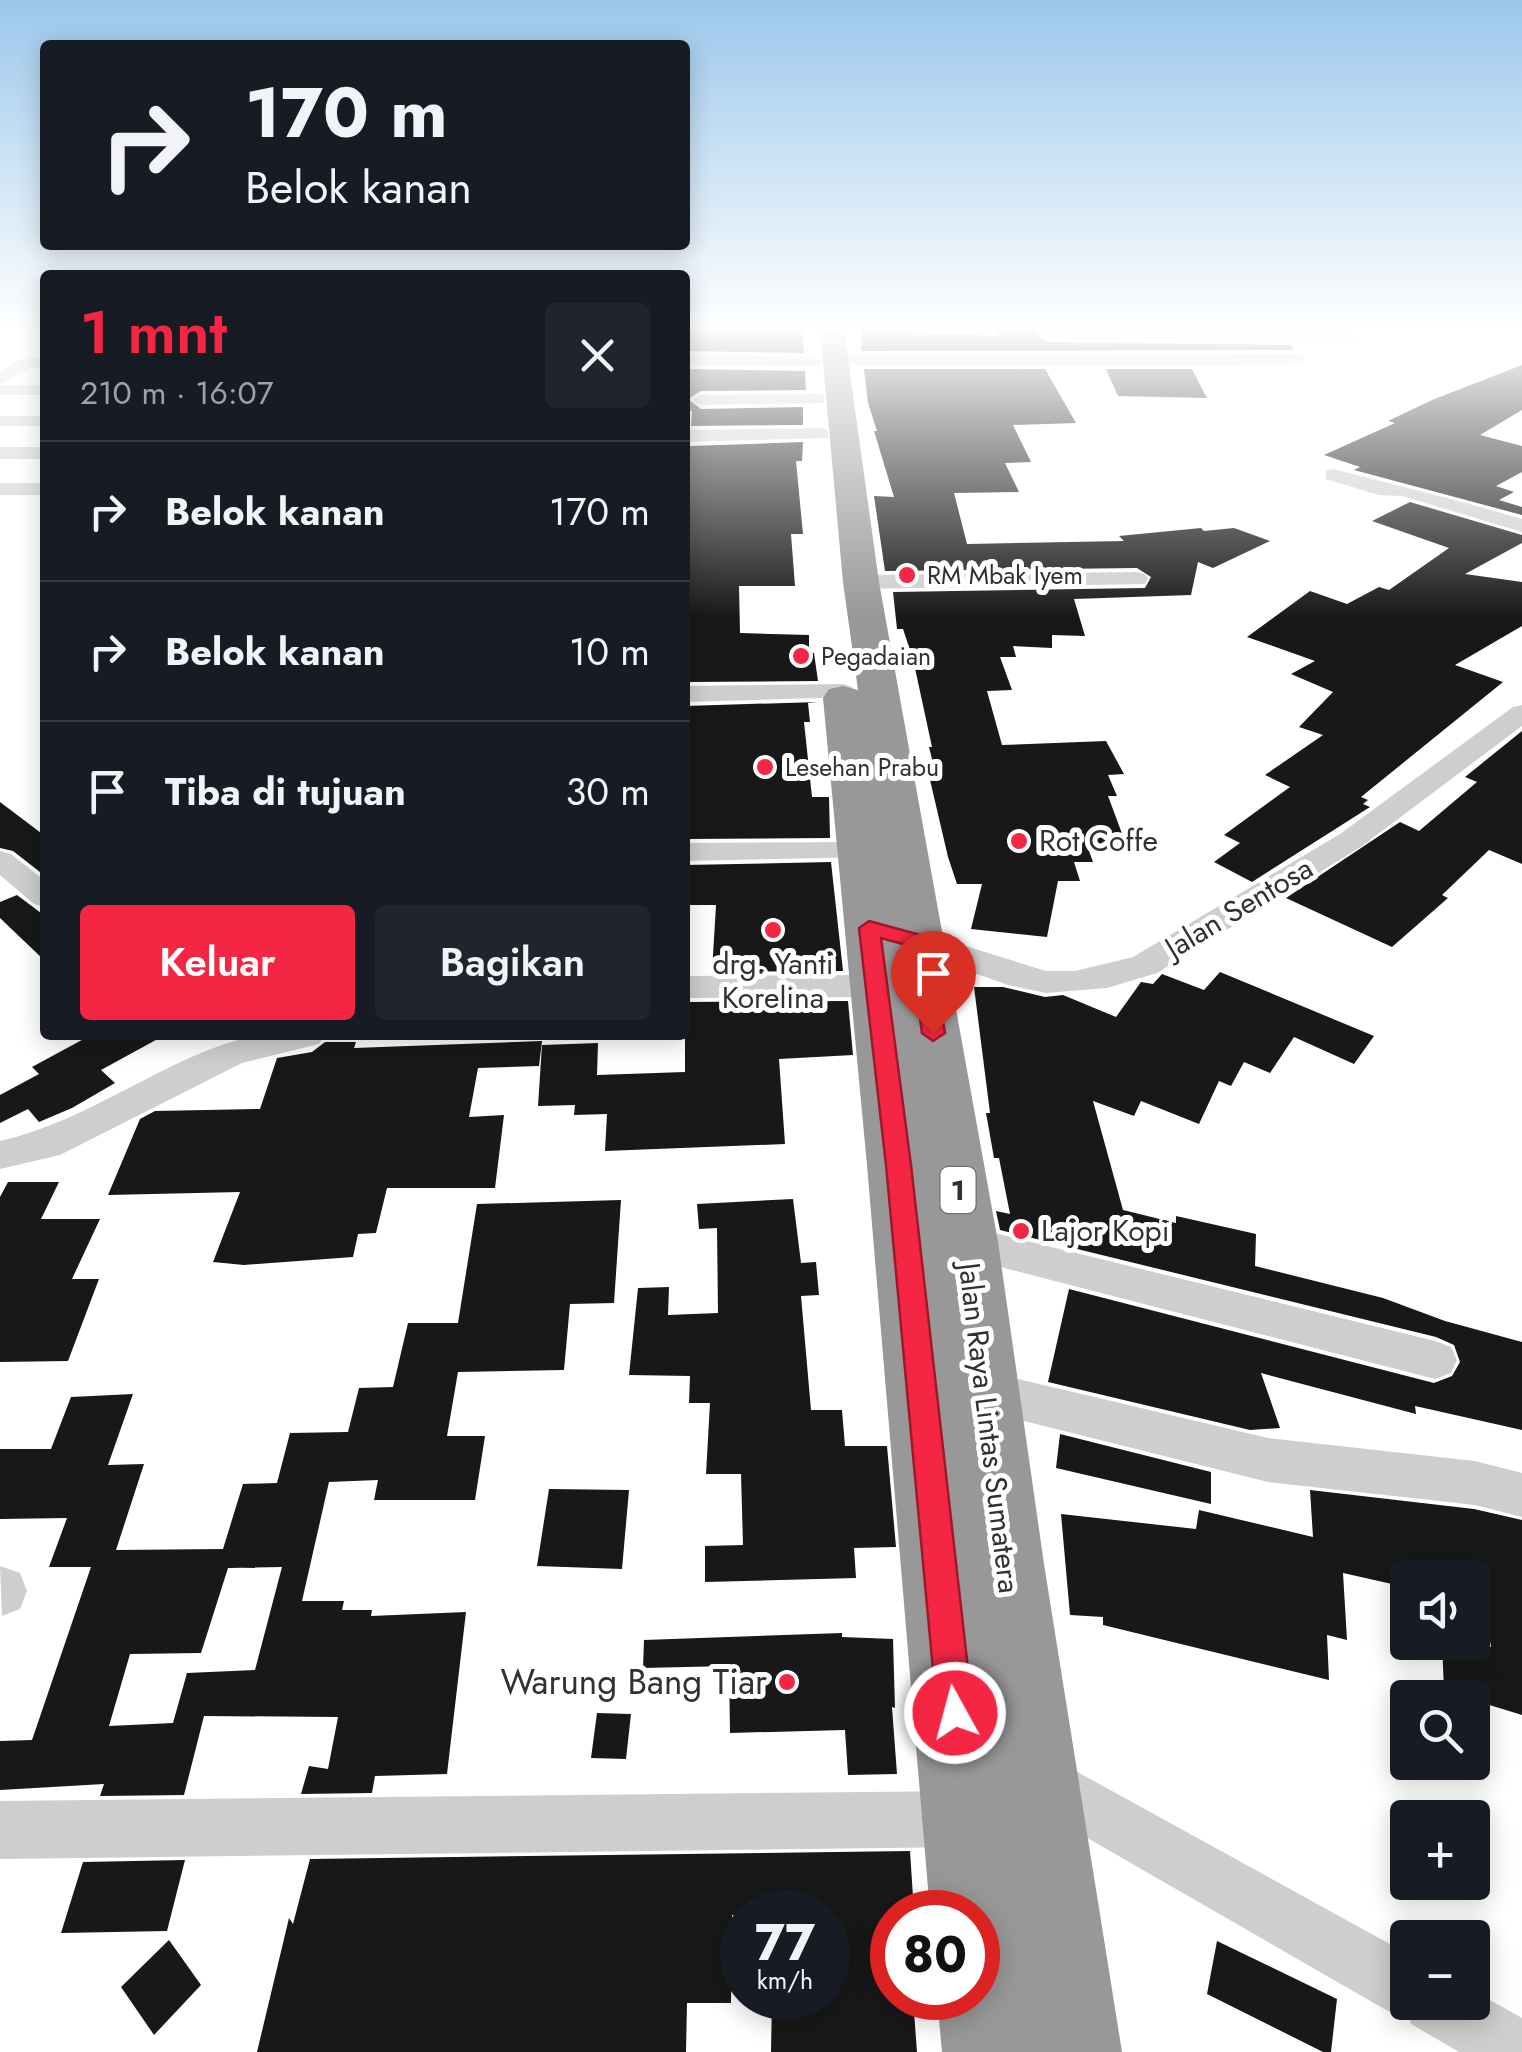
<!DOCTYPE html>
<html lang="id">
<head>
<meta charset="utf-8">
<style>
  :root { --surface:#171b24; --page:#20242c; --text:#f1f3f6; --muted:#9ea1a6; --line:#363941; --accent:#f52643 }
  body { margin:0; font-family:Jost,sans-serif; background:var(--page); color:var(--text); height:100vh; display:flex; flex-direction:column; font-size:38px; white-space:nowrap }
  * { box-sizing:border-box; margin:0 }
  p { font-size:32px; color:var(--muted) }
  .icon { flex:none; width:55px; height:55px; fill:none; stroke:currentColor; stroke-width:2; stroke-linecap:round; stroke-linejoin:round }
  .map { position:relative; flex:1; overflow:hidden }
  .side { position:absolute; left:40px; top:270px; width:650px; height:770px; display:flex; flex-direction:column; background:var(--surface); border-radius:10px; box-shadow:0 5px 25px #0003 }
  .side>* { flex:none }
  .banner { position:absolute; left:40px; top:40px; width:650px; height:210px; border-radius:10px; box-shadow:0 5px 25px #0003; background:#171b24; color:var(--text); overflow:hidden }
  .fabs { position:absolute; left:1390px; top:1560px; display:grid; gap:20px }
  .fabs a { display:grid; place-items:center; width:100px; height:100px; border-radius:10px; background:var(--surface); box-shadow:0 5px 25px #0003; font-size:50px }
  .speed { position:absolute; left:720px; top:1890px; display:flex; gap:20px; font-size:50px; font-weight:700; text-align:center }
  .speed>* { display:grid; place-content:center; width:130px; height:130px; border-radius:50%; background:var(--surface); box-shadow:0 5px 25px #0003; line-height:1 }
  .speed small { font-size:25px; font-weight:400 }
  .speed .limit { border:15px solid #d22; background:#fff; color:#111 }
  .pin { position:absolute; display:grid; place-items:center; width:85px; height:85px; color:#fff; margin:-102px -42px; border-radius:50% 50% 50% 0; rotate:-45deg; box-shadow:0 0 10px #0007 }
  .pin .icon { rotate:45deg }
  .me { position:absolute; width:110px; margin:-55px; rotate:353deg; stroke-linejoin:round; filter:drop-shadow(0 0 8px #0008) }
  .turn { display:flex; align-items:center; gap:35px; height:210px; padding:0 40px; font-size:45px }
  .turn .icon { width:130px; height:130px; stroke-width:2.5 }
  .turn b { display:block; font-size:70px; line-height:85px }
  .round { display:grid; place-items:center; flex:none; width:105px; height:105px; border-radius:10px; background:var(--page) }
  .overview { display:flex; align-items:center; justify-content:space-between; height:170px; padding:0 40px }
  h1 { font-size:60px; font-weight:600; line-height:75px; color:var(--accent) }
  .cta { display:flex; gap:20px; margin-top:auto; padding:20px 40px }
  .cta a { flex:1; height:115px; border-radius:10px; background:var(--accent); color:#fff; font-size:40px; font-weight:600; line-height:115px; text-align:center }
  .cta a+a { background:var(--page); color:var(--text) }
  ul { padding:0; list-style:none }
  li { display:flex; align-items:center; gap:30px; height:140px; padding:0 40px; border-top:2px solid var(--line) }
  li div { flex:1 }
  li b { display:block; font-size:38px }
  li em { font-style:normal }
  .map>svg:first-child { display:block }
  .building { fill:#181818; fill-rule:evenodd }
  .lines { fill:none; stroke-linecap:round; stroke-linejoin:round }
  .street { fill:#cecece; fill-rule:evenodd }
  .highway { fill:#989898; fill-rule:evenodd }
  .route { fill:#f52643; stroke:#9f192c; stroke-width:2.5 }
  .poi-dot { fill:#f52643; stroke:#fff; stroke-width:4 }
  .labels { text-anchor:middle; stroke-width:10; stroke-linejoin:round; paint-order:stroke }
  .far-poi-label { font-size:25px; fill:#313131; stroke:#fff; text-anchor:start }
  .shield { fill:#fff; stroke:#6f6f6f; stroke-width:2.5 }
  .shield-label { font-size:28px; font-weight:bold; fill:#313131 }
  .poi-label { font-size:30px; fill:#313131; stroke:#fff; text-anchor:start }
  .street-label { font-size:30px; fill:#313131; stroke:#fff }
  .near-poi-label { font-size:35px; fill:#313131; stroke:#fff; text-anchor:end }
</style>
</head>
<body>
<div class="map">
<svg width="1522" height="2052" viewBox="0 0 1522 2052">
  <rect width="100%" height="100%" fill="#fff"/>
  <path class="building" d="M685,330H802L804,353L685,351Z
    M862,330L999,336L997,330H1038L1039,338L1048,342L1291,345L1294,350L861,351Z
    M1522,365V410L1480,435L1522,446V472L1496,486L1514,492L1499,500L1522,507V515L1354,470L1360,467L1324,455L1395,423L1388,421L1432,400Z
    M685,369L805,371L806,390L701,391L688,399L701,409L803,407V425L691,426L692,411H685Z
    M864,369H1045L1076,423L1013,425L1031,462L1005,463L1019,492L954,493L967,544L1124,541L1119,536L1201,528L1204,531L1234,528L1270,541L1213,568L1198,562L1191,595L1074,599L1085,636L1052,635V648L1013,646L1016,657H1000L1012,690L987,691L1002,745L1106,741L1124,774L1108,775L1117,796H1108L1127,847L1088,848L1093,862H1074L1080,881H1058L1047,937L971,929L982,884H957L948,857L927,767H934L929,747H932L913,659L903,629H897L893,592L1145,588L1151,577L1137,568L885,571L874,496L894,497L874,431H877L868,403Z
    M1106,369H1192L1207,398L1118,396Z
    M803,442L802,461H796L803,534H791L795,586H739L740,633L809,635V653H814L818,681L685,682V491L690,446Z
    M1410,502L1522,535V543L1465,574L1522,582V626L1455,665L1503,682L1361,797L1368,800L1363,804L1370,807L1252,882L1214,862L1240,843L1224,835L1290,787L1265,775L1323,735L1299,727L1333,692L1291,674L1315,661L1247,637L1310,591L1347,604L1379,587L1389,590L1449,548L1372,521Z
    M818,702L808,703L810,722H804L812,797H829L830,838L685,839V706Z
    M1522,731V864L1489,850L1442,895L1448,898L1392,947L1286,898L1400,822L1419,831L1477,782L1465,777Z
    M0,802L45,836V870L40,872L13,851L0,848Z
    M831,862L843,971L712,972L716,905H685V865Z
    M17,895L45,916V961L0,918V902Z
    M1220,972L1374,1036L1354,1064L1294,1037L1270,1073L1244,1062L1231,1086L1219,1081L1199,1124L1141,1101L1134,1116L1093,1101L1123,1210L1176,1223V1216L1256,1234L1255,1266L1383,1298L1445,1321L1522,1342V1430L1415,1406L1416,1414L1261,1373L1280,1428L1250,1430L1048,1382L1069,1289L1434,1383L1452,1376L1460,1362L1454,1345L1436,1337L1000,1230L996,1211L1010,1214L999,1158H994L986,1113H990L974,987H1003L1045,997L1063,995L1116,1017L1141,982L1153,984L1162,974L1204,990Z
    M848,1001L853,1055L779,1059L785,1144L605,1151L607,1114L574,1115L575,1105L538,1106L542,1045L598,1043L597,1075L685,1072V1002Z
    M91,1035H165L101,1070L115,1083L72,1108L39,1122L28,1109L0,1123V1095L39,1074L32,1067Z
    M542,1041L539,1066L478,1068L469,1117L504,1115L495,1188H387L376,1233L358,1234L353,1257L244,1265L213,1262L240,1192L108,1195L140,1119L155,1111L260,1109L277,1058L312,1052L325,1042H356L354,1048Z
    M8,1182H59L41,1219H100L72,1279H99L68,1361L0,1362V1197Z
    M793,1199L801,1263L816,1262L819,1295L801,1296L811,1410H842L845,1446H887L896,1547L854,1548L856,1578L705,1582V1546L743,1545L741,1474H706L710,1403H689L690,1376L629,1375L638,1288L669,1287L668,1315L718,1313L717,1228L699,1229L697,1204Z
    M621,1200L614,1303L570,1304L564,1370L458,1372L447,1436H485L475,1500H374L378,1480L329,1482L302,1601H344L342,1610H372L371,1616L466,1612L447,1774L375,1776L372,1793L301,1794L309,1766L328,1769L338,1717L204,1716L184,1795L100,1796L104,1784L0,1790V1741L32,1740L91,1567H49L67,1518L0,1519V1449H51L71,1397L133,1394L108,1465L144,1464L116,1550L223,1549L243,1484L277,1483L290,1433L348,1432L359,1388L393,1387L408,1323H458L477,1204ZM282,1567L255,1670L187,1673L173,1723L109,1726L130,1654L201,1653L228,1568Z
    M1060,1434L1211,1472V1504L1056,1468Z
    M549,1489L629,1490L622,1569L537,1566Z
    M1310,1490L1474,1509L1522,1520V1715L1444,1691L1442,1642H1476L1491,1647L1480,1578H1392V1584L1343,1573L1347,1640L1327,1635L1329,1680L1103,1625V1617L1070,1615L1061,1514L1196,1529L1199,1510L1313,1537Z
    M842,1633V1637L893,1639L895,1708L892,1707L897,1774L848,1775L845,1730L730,1733L729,1666L643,1668L644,1640Z
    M597,1713L631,1714L626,1759L591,1758Z
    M910,1851L914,1912H892V1998H913L917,2052H771L772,1998H828V1912L732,1915L731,2003H687L686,2052H257L289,1918L293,1924L310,1859Z
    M185,1860L167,1931L61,1933L83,1862Z
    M169,1940L201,1985L154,2035L121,1987Z
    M1217,1941L1337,1999L1331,2052H1323L1207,1994Z"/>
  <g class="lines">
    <path class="street" d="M1042,330L1350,332L1358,337L1350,342L1048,338L1042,336Z
      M1297,354L1303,355V363L1239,365H835L827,360L835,355Z
      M685,355L813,357L821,362L813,367L685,365Z
      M45,358V368H29L0,384V372L19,359Z
      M0,385H45V395H0Z
      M818,394L824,395V403L701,405L692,400L701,395Z
      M0,416H45V426H0Z
      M821,428L828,430V438L685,442V430Z
      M0,447H45V459H0Z
      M1333,469C1396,485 1459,500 1522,519V532L1402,496L1379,495L1326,479V471Z
      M0,483H45V495H0Z
      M1137,572L1145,574L1148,579L1145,584L861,589L850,582L861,575Z
      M843,684L852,687L856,692L852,697L685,702V686Z
      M1522,705V726L1362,846L1157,973L1107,988L1046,993L1008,985L890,943L885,936L890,929L901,926L1046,971H1075L1133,957L1340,834L1513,707Z
      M862,842L873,845L877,851L873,857L685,861V843Z
      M0,851L11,854L45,881V907L34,904L0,875Z
      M877,975L889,978L894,986L889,994L877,997L685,998V976Z
      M256,1035H325L319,1044L242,1063L60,1155L0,1169V1141C91,1121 165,1056 256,1035Z
      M966,1226L1435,1341L1451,1347L1457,1360L1451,1373L1435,1379L966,1258L952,1254L946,1242L952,1230Z
      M984,1371L1268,1438L1475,1461L1522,1473V1517L1475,1505L1268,1482L984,1411L968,1405L961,1391L968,1377Z
      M0,1566L20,1573L27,1591L20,1609L2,1616Z
      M1043,1753L1408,1954V2002H1472V1990L1522,2018V2052H1459L1411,2024L1409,2018L1386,2010L1023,1801L1015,1781L1023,1761Z
      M967,1791L987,1799L995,1819L987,1839L967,1847L0,1859V1801Z"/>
    <path class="highway" d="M820,330H844L879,582L998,1242L1044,1564L1122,2052H942L937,1998H978V1912H930L867,1165L823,698L829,689L843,686L858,690L843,582Z"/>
  </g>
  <linearGradient id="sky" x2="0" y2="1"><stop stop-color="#9bc7eb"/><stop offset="0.53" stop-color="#fff"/><stop offset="1" stop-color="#fff" stop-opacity="0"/></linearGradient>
  <rect width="1522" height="618" fill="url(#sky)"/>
  <path class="route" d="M869,921L928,937L945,1033L933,1041L922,1033L910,946L881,938L911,1165L973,1713L967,1726L955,1731L943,1726L937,1713L886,1165L859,928Z"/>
  <g class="poi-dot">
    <circle cx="907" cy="575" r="10"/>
    <circle cx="801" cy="656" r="10"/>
    <circle cx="765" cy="767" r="10"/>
    <circle cx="1019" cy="841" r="10"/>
    <circle cx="773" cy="930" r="10"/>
    <circle cx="1021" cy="1231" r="10"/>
    <circle cx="787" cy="1682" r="10"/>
  </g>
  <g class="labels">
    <g class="far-poi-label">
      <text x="927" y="584">RM Mbak Iyem</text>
      <text x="821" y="665">Pegadaian</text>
      <text x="785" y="776">Lesehan Prabu</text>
    </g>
    <rect class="shield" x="940.5" y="1167" width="35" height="46" rx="8"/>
    <g class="shield-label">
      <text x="958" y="1200">1</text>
    </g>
    <g class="poi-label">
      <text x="1039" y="851">Rot Coffe</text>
      <text x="773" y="974" text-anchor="middle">drg. Yanti<tspan x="773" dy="34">Korelina</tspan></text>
      <text x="1041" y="1241">Lajor Kopi</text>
    </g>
    <g class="street-label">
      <text transform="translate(1239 908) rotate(-31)" y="10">Jalan Sentosa</text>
      <text transform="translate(989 1428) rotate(83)" y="10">Jalan Raya Lintas Sumatera</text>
    </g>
    <g class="near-poi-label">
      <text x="767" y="1694">Warung Bang Tiar</text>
    </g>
  </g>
</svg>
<div class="fabs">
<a><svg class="icon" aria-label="sound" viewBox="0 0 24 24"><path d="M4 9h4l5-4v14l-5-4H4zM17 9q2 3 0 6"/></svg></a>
<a><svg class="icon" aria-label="search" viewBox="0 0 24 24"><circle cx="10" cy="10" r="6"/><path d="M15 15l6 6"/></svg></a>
<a>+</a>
<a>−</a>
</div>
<div class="speed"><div>77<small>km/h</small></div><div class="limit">80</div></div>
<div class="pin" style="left:933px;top:1033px;background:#d93025"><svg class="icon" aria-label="arrive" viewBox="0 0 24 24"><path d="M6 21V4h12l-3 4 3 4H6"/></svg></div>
<svg class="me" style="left:955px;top:1713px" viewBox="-20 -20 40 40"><circle r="17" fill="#f52643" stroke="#fff" stroke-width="3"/><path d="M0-11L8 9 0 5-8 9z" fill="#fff"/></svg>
<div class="banner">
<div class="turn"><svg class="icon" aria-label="right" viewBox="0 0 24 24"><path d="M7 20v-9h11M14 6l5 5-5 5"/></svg><div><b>170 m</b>Belok kanan</div></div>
</div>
<section class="side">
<div class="overview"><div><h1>1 mnt</h1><p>210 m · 16:07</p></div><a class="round"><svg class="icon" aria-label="close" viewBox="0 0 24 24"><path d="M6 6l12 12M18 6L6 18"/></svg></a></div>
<ul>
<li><svg class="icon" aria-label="right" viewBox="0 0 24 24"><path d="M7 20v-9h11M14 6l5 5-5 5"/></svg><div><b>Belok kanan</b></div><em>170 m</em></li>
<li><svg class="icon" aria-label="right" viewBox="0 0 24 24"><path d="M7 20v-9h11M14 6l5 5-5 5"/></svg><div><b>Belok kanan</b></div><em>10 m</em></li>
<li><svg class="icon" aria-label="arrive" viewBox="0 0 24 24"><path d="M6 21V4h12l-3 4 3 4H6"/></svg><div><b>Tiba di tujuan</b></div><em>30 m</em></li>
</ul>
<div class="cta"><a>Keluar</a><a>Bagikan</a></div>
</section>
</div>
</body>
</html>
